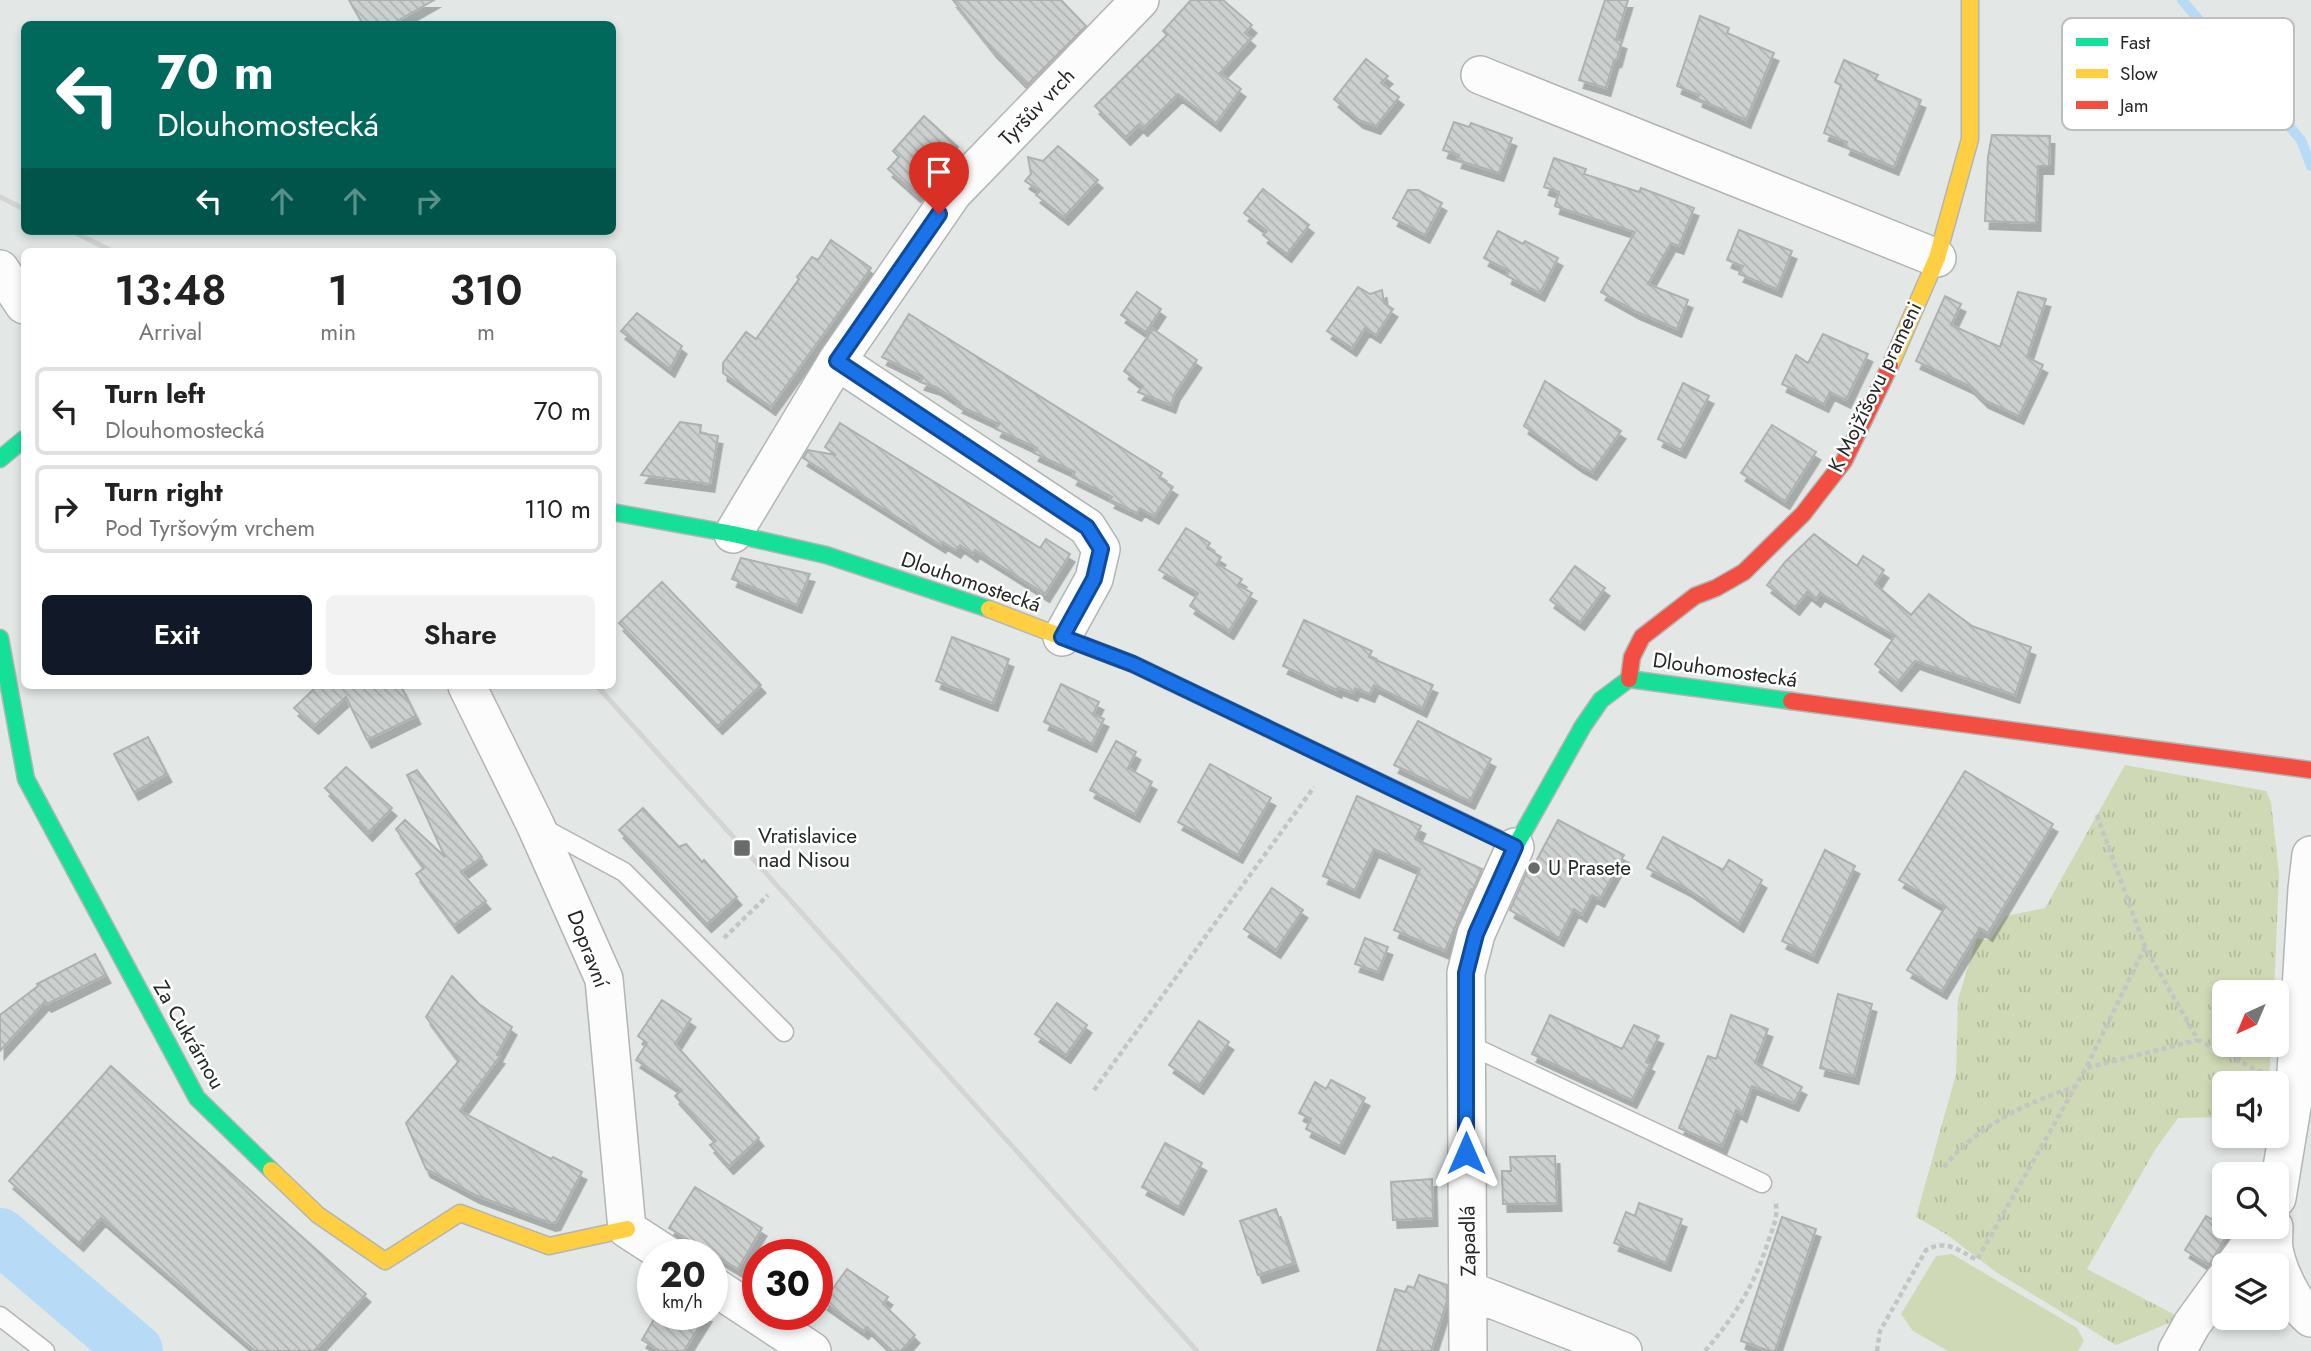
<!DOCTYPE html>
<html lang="en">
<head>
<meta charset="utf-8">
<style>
  :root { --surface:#fff; --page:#f2f2f2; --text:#222; --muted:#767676; --line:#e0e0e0; --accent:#111827 }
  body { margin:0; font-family:Jost,sans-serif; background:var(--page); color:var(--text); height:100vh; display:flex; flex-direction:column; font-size:26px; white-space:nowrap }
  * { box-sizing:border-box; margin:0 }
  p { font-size:23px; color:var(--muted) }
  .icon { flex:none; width:38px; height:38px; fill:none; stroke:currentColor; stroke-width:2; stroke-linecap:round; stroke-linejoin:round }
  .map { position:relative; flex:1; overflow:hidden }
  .panel { position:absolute; left:21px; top:248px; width:595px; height:441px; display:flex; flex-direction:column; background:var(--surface); border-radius:10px; box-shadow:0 4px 10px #0003 }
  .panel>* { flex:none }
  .hud { position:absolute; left:21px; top:21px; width:595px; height:214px; border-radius:10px; box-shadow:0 4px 10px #0003; background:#00695c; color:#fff; overflow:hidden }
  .needle { width:46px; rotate:224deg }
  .tools { position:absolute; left:2212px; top:980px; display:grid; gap:14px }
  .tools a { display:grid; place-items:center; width:77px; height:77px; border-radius:10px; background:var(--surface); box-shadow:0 4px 10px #0003; font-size:35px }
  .speed { position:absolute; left:637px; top:1239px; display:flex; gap:14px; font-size:35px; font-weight:700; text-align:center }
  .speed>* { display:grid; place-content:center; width:91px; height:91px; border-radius:50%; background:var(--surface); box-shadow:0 4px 10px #0003; line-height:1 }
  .speed small { font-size:18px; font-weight:400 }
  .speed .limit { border:10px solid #d22; background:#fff; color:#111 }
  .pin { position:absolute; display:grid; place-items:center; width:60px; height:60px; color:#fff; margin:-72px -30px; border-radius:50% 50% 50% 0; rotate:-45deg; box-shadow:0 0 7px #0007 }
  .pin .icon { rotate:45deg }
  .me { position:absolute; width:77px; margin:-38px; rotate:0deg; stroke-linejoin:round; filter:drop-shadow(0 0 5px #0008) }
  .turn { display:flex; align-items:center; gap:24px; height:147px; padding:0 21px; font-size:32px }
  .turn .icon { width:91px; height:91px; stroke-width:2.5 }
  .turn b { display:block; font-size:49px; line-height:60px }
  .lanes { display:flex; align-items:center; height:66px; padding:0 21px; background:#0003; justify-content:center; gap:35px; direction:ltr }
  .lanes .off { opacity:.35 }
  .eta { display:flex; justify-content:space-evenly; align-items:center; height:119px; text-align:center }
  .eta b { font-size:42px; font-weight:600; line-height:49px }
  .primary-button { display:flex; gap:14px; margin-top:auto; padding:14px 21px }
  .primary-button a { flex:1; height:80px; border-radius:10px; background:var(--accent); color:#fff; font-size:28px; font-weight:600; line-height:80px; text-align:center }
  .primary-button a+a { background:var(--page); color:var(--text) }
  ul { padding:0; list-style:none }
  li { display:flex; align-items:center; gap:21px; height:88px; margin:0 14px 10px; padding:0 7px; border:4px solid var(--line); border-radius:10px }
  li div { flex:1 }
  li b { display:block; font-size:26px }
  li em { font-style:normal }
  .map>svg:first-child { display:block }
  .park { fill:url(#park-tufts) }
  .garden { fill:#cfd9b5 }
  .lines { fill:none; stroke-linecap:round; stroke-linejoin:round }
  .stream { stroke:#b7dbf7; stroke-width:10 }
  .river { stroke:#b7dbf7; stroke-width:56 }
  .building { fill:url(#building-back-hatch); stroke:#aeb1b0; stroke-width:2; filter:url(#shadow) }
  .lane-casing { stroke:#b2b5b4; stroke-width:21 }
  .street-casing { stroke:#b2b5b4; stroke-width:40 }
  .fast-casing { stroke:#b2b5b4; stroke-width:19 }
  .slow-casing { stroke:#b2b5b4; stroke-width:19 }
  .jam-casing { stroke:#b2b5b4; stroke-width:19 }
  .path { stroke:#c4c5c4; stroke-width:4.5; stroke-dasharray:5 3.5; stroke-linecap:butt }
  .lane { stroke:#fbfcfb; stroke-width:18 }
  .street { stroke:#fbfcfb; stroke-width:37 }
  .fast { stroke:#16e098; stroke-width:16 }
  .slow { stroke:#ffcf43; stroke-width:16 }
  .jam { stroke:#f24e42; stroke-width:16 }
  .rail { stroke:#d3d4d3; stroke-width:5 }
  .route-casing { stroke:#114b97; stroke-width:18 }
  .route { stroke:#1a73e8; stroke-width:12 }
  .poi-dot { fill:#686b6a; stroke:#fff; stroke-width:2.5 }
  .labels { text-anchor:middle; stroke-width:5; stroke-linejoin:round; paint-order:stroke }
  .street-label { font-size:21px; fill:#252827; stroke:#fff }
  .poi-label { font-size:21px; fill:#252827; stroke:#fff; text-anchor:start }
  .key { fill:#fff; stroke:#bebebe; stroke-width:2 }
  .key-label { font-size:19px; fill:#252827 }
</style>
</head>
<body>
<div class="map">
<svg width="2311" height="1351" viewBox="0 0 2311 1351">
  <defs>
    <pattern id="park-tufts" width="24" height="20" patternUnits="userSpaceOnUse" patternTransform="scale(1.75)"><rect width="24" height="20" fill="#cfd9b5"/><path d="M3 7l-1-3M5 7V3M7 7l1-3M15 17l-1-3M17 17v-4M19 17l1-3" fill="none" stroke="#b2ba9c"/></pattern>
    <pattern id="building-back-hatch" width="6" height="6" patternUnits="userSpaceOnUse" patternTransform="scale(1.75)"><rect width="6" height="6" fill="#ccd0cf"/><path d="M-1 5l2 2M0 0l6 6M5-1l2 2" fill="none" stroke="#afb3b2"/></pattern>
    <filter id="shadow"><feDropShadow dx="4.5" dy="8" stdDeviation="0" flood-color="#0004"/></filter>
  </defs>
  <rect width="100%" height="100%" fill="#e3e8e6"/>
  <path class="park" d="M2125,765L2266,791L2271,802L2279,874L2274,992H2224V1045H2271L2269,1083H2224V1117L2178,1118L2155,1150L2087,1269L2181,1318L2116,1345L1996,1272L1946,1234L1916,1217L1956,1074L1958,999L1977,939L1990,940L2006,916L2045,908Z"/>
  <path class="garden" d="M1952,1254L2077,1328L2084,1341L2078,1351H1948L1913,1331L1901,1314L1936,1256Z"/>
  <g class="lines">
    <path class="stream" d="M2182,0L2301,140L2311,166
      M2256,1079L2262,1083"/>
    <path class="river" d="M0,1236L135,1351"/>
  </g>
  <path class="building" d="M349,0H434L392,24H363Z
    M953,0H1061L1086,26L1027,85L992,49Z
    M1191,0H1223L1252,25L1245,33L1251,38L1220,73L1241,89L1216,123L1178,94L1143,128L1139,124L1126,137L1095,106L1167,35L1163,31Z
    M1605,0H1628L1616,39L1622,41L1617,59L1614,60L1606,88L1579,80Z
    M1700,16L1729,28L1727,33L1774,53L1746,120L1698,99L1699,95L1677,86Z
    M1366,59L1388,76L1381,83L1399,97L1376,126L1359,120L1334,99Z
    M1844,60L1878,75L1875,80L1921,100L1894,167L1845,147L1847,142L1824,133L1841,85L1835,82Z
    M924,116L958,147L916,194L888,169L899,157L893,151Z
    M1454,122L1469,127L1471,123L1512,138L1499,173L1457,160L1459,155L1443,150Z
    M1992,135L2050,136L2049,166H2038L2036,223L1985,221L1988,157Z
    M1058,146L1098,180L1064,217L1036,195L1040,191L1025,181L1031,174L1028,157L1043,161Z
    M1554,158L1586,169L1584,174L1639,192L1641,188L1694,208L1679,246L1671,243L1648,284L1688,300L1677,329L1635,311L1601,292L1635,232L1555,206L1559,192L1544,187Z
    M1263,189L1309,225L1287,254L1263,235L1267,231L1244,213Z
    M1408,190H1418L1442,203L1425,235L1393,218Z
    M1739,230L1792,251L1777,289L1739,274L1743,266L1727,260Z
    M1498,231L1523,244L1525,241L1558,258L1540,293L1507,276L1509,271L1484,258Z
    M831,240L871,268L771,407L723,373V363L746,332L756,339L799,279L797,277L812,257L818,260Z
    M1358,287L1370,294L1382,290L1384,303L1393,309L1376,335L1365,328L1352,348L1327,331Z
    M1137,292L1161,309L1146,332L1121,315Z
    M2018,292L2046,299L2027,357L2043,365L2019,416L1984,400L1970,386L1916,361L1945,296L1961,304L1951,325L2000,347Z
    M637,313L682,346L670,369L621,331Z
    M909,314L1162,473L1159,478L1173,487L1154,516L1140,508L1137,513L1110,500L1112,497L1072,477L1075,472L1034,453L1037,448L996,429L999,424L958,405L960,403L936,387L920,382L923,377L882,357Z
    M1153,329L1197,360L1175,393L1171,405L1138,392L1143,386L1124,371Z
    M1823,334L1868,354L1846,400L1830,392L1824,404L1782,384L1796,355L1808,363Z
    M1545,381L1621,431L1592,472L1579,465L1524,426Z
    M1683,383L1709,396L1681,450L1658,439Z
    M680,422L701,425L700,433L718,436L710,484L641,475Z
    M840,423L1040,548L1046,539L1070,554L1045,594L975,550L973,554L960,545L956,550L943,542L941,545L803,458L808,450L836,455L825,447Z
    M1772,425L1816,452L1785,501L1741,473Z
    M1186,528L1210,543L1207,548L1221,557L1217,564L1242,579L1238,585L1252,593L1229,631L1190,606L1198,593L1159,570Z
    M1814,534L1857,566L1863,556L1884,570L1875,584L1911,615L1929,594L1972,626L2031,647L2015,695L1915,661L1897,683L1875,664L1895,636L1820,593L1816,599L1807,592L1795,607L1767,585L1785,562Z
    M741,558L810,574L797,605L732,579Z
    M1575,566L1605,588L1580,622L1550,600Z
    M662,582L761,685L718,726L619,623Z
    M1304,620L1372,651L1369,657L1433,685L1422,709L1374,685L1370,694L1355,688L1353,693L1338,687L1337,690L1283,666Z
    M952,637L1009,659L993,703L936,681Z
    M1061,684L1099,702L1093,714L1104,719L1092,744L1044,722Z
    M317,686H401L416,716L367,740L346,697L314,726L294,708Z
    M1418,721L1491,759L1470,801L1394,765Z
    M148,737L167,774L134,792L114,754Z
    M1116,741L1136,752L1128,768L1152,782L1135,814L1090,790Z
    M1210,764L1271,798L1238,855L1178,822Z
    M346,767L392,808L368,833L325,788Z
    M417,770L482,857L461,872L486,901L454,925L416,874L424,868L396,829L405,820L445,857L407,775Z
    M1965,771L2053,824L1988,933L1980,928L1942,991L1907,970L1945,907L1899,880Z
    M1357,796L1421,826L1415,839L1482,869L1473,890L1471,889L1445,951L1394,930L1420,869L1374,849L1355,890L1323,876Z
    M643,808L679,847L686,844L702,862L704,860L737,897L707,924L619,830Z
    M1558,820L1624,855L1600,899L1592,895L1582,914L1574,909L1559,938L1510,910L1530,865L1533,867Z
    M1663,837L1723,870L1729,860L1762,880L1739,924L1686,888L1647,868Z
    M1825,850L1855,866L1813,955L1782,941Z
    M1272,888L1303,910L1276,950L1244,929Z
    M1365,938L1388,947L1378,972L1355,964Z
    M95,954L106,975L47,1004L45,1001L0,1051V1015L38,986L37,984Z
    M452,976L479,1004L512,1027L497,1055L500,1056L460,1111L551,1159L553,1157L582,1172L556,1222L551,1223L475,1195L426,1169L406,1123L459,1061L426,1017Z
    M1838,994L1872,1004L1854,1076L1820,1068Z
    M662,1000L691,1019L675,1044L759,1138L729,1166L710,1145L716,1141L675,1096L682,1090L636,1060L647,1043L638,1036Z
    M1057,1003L1087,1025L1066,1055L1035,1034Z
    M1550,1015L1622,1049L1634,1025L1659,1036L1646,1062L1650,1064L1632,1100L1532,1054Z
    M1731,1015L1768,1029L1755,1063L1802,1087L1794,1103L1752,1086L1742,1114L1736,1110L1722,1146L1679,1128L1708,1056L1716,1059Z
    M1199,1021L1229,1042L1199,1086L1169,1065Z
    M111,1066L366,1294L314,1351H255L101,1218L79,1243L9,1181Z
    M1331,1080L1365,1098L1340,1146L1306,1129L1311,1119L1299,1113L1315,1082L1326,1089Z
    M1165,1143L1202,1163L1179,1207L1142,1187Z
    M1555,1156L1557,1203L1503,1204L1502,1171H1511L1510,1157Z
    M1432,1179L1433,1218L1393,1220L1391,1182Z
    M695,1187L762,1228L738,1269L669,1228Z
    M1639,1203L1682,1219L1666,1263L1614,1243L1626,1212L1635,1216Z
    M1276,1209L1294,1263L1258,1275L1240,1221Z
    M2206,1216L2230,1230L2209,1265L2185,1250Z
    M1782,1217L1816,1229L1775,1351H1770L1741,1341Z
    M847,1269L888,1297L883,1304L915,1335L901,1351H892L867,1327L864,1331L823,1302Z
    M1419,1275L1447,1285V1301L1431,1351H1377L1395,1289L1405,1292L1408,1286L1414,1288Z
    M657,1314H707L684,1351H661L642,1340Z"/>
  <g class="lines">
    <defs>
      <path id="lane" d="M541,827L624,872L784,1032
        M1465,1043L1762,1183
        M0,1316L45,1351"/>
      <path id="street" d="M1480,75L1937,258
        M0,269L24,305
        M837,361L1087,527L1101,549L1094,579L1062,637
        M733,534L837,361L953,193L1140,0
        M467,686L535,824L604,979L627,1229L667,1255
        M2277,1198L2295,1089L2307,889L2311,855
        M2274,1227C2274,1234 2273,1242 2274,1249C2278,1271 2294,1305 2311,1318
        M2235,1265L2263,1227
        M712,1285L812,1351
        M1468,1290L1623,1351
        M1468,1351L1466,973L1476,934L1515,847
        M2177,1351L2192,1324L2224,1280"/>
      <path id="fast" d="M0,459L24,439
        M612,512L733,534L826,555L989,609
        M0,638L26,779L197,1098L271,1170
        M1497,838L1515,847L1583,726L1601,700L1629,679L1791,701"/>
      <path id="slow" d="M1890,366L1937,258L1970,139V0
        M989,609L1133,664L1497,838
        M271,1170L318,1215L385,1261L460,1213L549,1246L627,1229"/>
      <path id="jam" d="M1629,679L1632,657L1642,637L1695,596L1716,588L1744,572L1803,514L1844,461L1890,366
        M1791,701L2311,770"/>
    </defs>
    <use href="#lane" class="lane-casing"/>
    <use href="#street" class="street-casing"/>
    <use href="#fast" class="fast-casing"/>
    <use href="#slow" class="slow-casing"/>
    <use href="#jam" class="jam-casing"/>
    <path class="path" d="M573,686L580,688
      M2097,815L2145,947L2198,1040L2263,1073
      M724,938L768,895
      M2145,947L2086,1068L2198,1040
      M1094,1090L1314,787
      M1944,1167C1977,1126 2025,1103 2075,1087
      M1705,1351C1735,1316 1754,1286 1768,1242C1773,1227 1779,1216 1775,1200
      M1877,1351L1880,1331L1926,1250C1947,1239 1958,1250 1977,1260L2086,1068"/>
    <use href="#lane" class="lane"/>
    <use href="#street" class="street"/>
    <use href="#fast" class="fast"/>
    <use href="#slow" class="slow"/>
    <use href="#jam" class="jam"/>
    <path class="rail" d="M0,197L24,209
      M72,231L114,252
      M597,686L1197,1351"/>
  </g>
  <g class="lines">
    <defs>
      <path id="route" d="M939,214L837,361L1087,527L1101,549L1094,579L1062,637L1133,664L1515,847L1476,934L1466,973V1153"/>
    </defs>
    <use href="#route" class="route-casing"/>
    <use href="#route" class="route"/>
  </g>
  <g class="poi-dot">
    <rect x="733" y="839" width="18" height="18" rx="3.5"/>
    <circle cx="1534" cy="868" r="7"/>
  </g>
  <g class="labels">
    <g class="street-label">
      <text transform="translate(1037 107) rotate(-46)" y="7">Tyršův vrch</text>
      <text transform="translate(1875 387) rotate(-64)" y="7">K Mojžíšovu prameni</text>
      <text transform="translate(971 582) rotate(19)" y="7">Dlouhomostecká</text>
      <text transform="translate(1725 670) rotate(8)" y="7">Dlouhomostecká</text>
      <text transform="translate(588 949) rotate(69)" y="7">Dopravní</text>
      <text transform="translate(189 1035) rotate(60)" y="7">Za Cukrárnou</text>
      <text transform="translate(1468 1241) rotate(-91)" y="7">Zapadlá</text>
    </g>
    <g class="poi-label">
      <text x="758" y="843">Vratislavice<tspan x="758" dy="24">nad Nisou</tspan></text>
      <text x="1548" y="875">U Prasete</text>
    </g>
  </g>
  <rect x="2062" y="18" width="232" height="112" rx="10" class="key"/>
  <rect x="2076" y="38" width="32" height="8" fill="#16e098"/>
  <rect x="2076" y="69" width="32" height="9" fill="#ffcf43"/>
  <rect x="2076" y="101" width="32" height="8" fill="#f24e42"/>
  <g class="key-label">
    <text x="2120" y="49">Fast</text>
    <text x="2120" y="80">Slow</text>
    <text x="2120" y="112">Jam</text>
  </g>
</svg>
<div class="tools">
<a><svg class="needle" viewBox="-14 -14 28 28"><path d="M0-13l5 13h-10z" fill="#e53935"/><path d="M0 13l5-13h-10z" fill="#767676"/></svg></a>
<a><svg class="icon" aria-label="sound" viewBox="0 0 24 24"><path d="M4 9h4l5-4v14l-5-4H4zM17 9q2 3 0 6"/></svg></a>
<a><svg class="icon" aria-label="search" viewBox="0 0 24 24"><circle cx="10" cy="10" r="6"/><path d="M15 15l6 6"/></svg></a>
<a><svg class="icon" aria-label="layers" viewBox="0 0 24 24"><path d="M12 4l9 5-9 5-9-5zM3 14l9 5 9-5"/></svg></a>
</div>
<div class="speed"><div>20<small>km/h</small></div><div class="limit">30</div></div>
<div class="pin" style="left:939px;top:214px;background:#d93025"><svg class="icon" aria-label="arrive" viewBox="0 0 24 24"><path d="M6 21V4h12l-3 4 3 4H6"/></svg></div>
<svg class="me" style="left:1466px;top:1153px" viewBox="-20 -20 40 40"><path d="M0-17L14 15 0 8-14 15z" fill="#1a73e8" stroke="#fff" stroke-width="4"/></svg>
<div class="hud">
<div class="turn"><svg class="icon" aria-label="left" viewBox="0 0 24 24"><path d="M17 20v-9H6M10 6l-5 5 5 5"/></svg><div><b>70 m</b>Dlouhomostecká</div></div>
<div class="lanes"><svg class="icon" aria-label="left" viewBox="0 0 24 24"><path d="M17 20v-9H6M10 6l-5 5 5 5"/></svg><svg class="icon off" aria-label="ahead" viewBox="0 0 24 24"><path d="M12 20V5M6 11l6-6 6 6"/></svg><svg class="icon off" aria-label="ahead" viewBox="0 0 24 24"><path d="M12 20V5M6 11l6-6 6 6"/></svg><svg class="icon off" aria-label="right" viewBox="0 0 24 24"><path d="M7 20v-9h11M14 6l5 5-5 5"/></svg></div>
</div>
<section class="panel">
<div class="eta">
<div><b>13:48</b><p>Arrival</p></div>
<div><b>1</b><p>min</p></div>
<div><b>310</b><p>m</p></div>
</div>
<ul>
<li><svg class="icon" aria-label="left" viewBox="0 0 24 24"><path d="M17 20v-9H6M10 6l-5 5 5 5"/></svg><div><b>Turn left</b><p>Dlouhomostecká</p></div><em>70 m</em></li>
<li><svg class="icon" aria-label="right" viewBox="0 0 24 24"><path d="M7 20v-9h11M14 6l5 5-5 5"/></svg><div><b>Turn right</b><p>Pod Tyršovým vrchem</p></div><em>110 m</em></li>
</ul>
<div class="primary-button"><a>Exit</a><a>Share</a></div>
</section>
</div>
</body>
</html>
